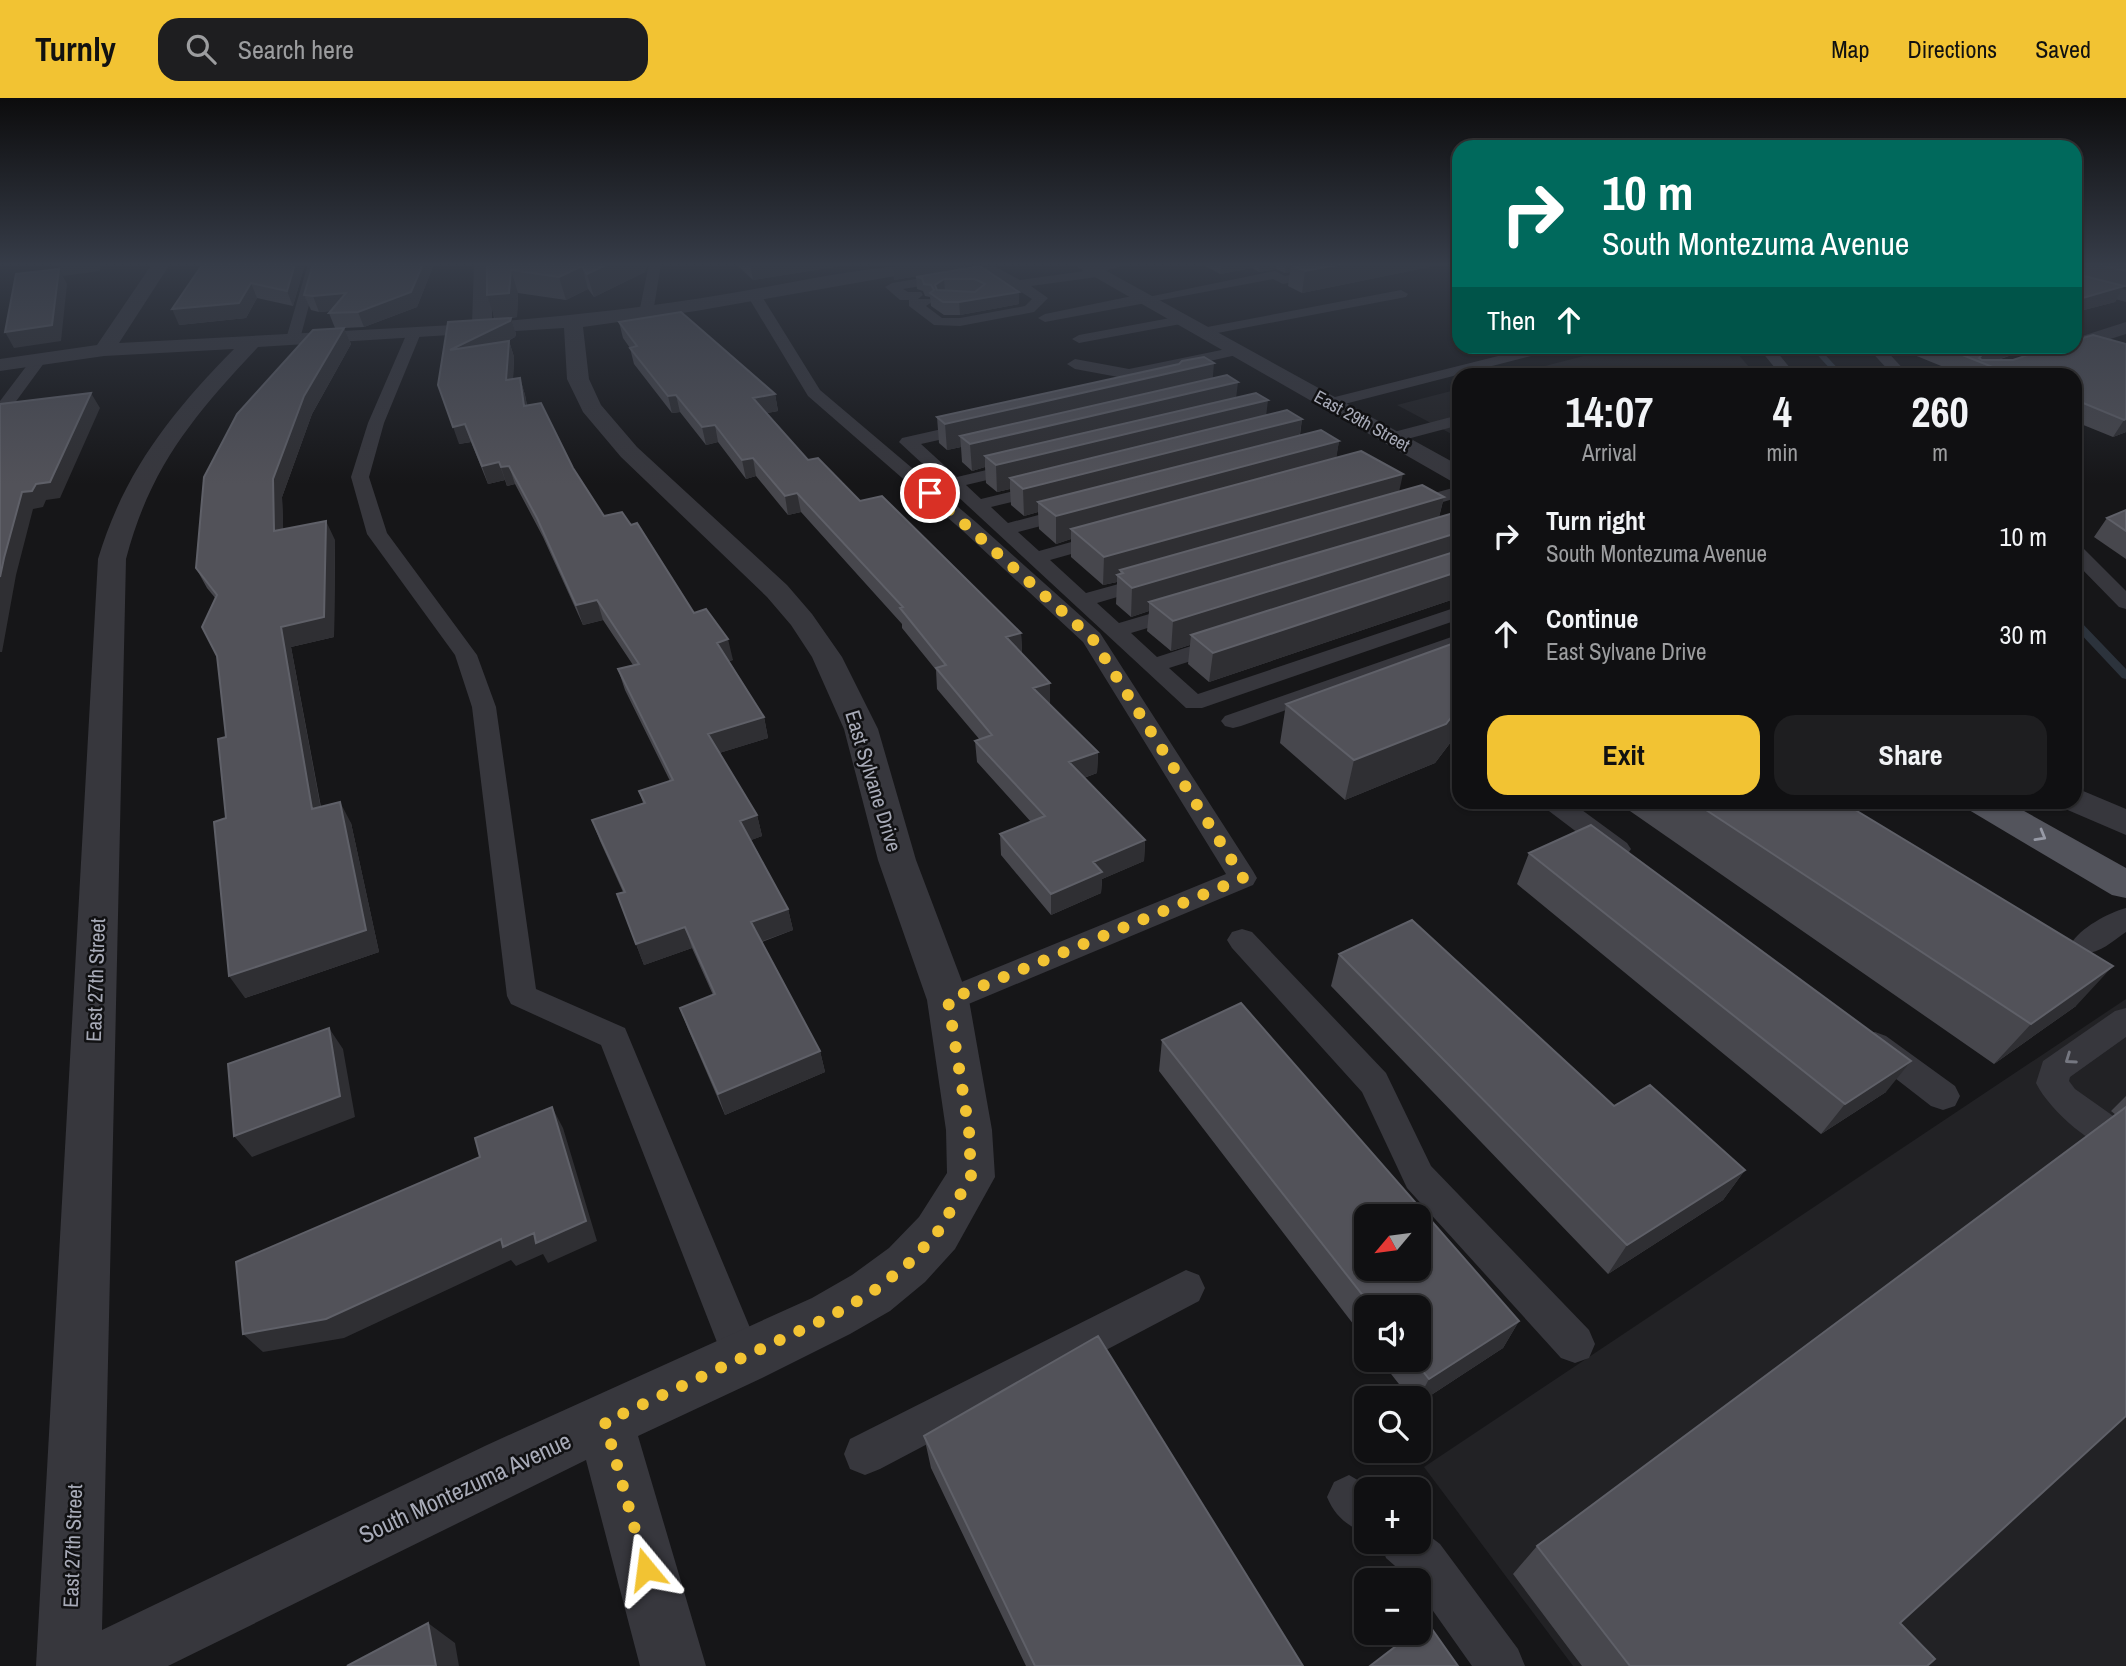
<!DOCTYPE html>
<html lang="en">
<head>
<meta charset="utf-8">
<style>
  :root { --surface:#101012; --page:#1e1e20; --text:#f1f3f6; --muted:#9c9d9f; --line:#303032; --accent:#f2c333 }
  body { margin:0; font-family:"Archivo Narrow",sans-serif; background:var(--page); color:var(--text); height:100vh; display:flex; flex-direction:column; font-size:26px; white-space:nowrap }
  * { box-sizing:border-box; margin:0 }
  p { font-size:23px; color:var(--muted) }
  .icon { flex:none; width:38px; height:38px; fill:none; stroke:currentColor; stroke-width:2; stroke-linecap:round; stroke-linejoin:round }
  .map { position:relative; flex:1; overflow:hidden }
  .side { position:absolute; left:1452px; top:270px; width:630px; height:441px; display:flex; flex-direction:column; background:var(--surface); border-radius:21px; box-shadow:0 2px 5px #0004,0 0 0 2px var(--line) }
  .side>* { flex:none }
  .banner { position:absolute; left:1452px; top:42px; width:630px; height:214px; border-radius:21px; box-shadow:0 2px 5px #0004,0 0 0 2px var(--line); background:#00695c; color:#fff; overflow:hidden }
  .needle { width:46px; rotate:241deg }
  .fabs { position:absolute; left:1354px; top:1106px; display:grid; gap:14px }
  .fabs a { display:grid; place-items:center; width:77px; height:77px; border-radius:14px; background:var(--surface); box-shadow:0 2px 5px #0004,0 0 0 2px var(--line); font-size:35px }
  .pin { position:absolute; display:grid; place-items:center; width:60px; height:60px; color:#fff; margin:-30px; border:4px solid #fff; border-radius:50%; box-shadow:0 2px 7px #0007 }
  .me { position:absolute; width:77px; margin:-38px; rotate:344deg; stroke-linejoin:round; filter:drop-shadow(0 0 5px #0008) }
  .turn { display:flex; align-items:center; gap:24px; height:147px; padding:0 35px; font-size:32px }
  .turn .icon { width:91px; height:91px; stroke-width:2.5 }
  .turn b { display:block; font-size:49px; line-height:60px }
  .then { display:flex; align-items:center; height:66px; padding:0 35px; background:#0003; gap:14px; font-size:26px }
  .eta { display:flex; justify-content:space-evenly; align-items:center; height:119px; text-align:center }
  .eta b { font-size:42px; font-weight:800; line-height:49px }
  .primary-button { display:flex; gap:14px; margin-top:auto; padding:14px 35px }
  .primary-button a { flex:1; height:80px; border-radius:21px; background:var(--accent); color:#111; font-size:28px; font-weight:800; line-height:80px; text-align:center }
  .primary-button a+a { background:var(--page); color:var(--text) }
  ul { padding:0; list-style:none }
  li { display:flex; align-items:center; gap:21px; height:98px; padding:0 35px }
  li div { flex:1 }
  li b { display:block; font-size:26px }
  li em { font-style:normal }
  header { display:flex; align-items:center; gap:42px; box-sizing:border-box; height:98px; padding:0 35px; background:var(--accent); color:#111 }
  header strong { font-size:33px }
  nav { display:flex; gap:38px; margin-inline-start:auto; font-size:24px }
  .search { width:490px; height:63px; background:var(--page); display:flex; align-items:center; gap:18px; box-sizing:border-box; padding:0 24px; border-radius:21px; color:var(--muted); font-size:26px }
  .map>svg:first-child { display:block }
  .built { fill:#222225 }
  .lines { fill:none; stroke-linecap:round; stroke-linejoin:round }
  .stream { fill:#2c333c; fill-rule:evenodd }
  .service { fill:#37373d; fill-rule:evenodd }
  .minor { fill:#37373d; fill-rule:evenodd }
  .tertiary { fill:#37373d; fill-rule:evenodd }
  .primary { fill:#53545c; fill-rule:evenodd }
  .wall { fill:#47474d }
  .shaded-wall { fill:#2f2f33 }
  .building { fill:#525259; stroke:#5f6068; stroke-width:2; fill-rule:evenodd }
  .oneway { stroke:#979aa6 }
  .oneway2 { stroke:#757781 }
  .route { stroke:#f2c333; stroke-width:12; stroke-dasharray:0 21.6 }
  .labels { text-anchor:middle; stroke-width:5; stroke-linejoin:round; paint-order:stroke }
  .far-street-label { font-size:18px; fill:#a8abb8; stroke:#111113 }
  .street-label { font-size:21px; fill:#a8abb8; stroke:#111113 }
  .near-street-label { font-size:24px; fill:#a8abb8; stroke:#111113 }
</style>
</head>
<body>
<header>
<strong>Turnly</strong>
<div class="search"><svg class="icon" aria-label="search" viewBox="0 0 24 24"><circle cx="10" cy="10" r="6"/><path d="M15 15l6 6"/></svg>Search here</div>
<nav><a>Map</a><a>Directions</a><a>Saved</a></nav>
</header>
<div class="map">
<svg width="2126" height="1568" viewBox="0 0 2126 1568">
  <rect width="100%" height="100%" fill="#161618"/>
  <path class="built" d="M1622,248L1732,249L1755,276H1514Z
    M1459,291V340L1397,307Z
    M2126,901V1568H1573L1424,1369Z"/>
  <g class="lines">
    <path class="stream" d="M1809,248H1817L1843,276H1835Z
      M2076,522L2080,523L2126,571V581L2122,580L2076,531Z"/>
    <path class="service" d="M308,166H320L300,241L293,245L286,241Z
      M649,166H661L653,215L646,219L639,215Z
      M1101,166H1128L1102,174V178L1097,179L1031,188L1048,200L1034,214L960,228L934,227L909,208V202H900L885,189L892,185L994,168L1020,182L1085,173L1086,169ZM992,176L1006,185V190H1015L1032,201L1025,208L960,220H942L926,208L932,204L930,201H918L923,197L921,194H908L903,191Z
      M1342,166H1368L1362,170L1283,186L1273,181L1045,224L1038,220L1045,216L1142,196L1148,199L1275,173L1285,178Z
      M1401,192L1408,196L1406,199L1202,238L1195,234L1202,230Z
      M754,193L761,197L820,292L977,425L1100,535L1253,773L1257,780L1253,787L959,910L948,914L937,910L933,902L937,894L1226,776L1083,544L963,433L808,298L747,197Z
      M1181,218L1188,222L1186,225L1079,245L1072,241L1079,237Z
      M414,231L421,235L384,325L369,379L387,435L477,557L496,609L536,891L625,930L763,1261L757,1275L743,1281L729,1275L601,947L511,906L507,898L472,609L455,557L367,436L351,379L368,325L407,235Z
      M1757,248H1772L1795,276H1780Z
      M1866,248H1882L1908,276H1892Z
      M1236,249L1241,250L1243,253L1241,256L1129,281L1075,271L1067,266L1075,261L1129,271Z
      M1534,249L1539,250L1541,253L1539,256L1329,310L1321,305L1323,302Z
      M39,256L47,261L6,317L0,319V303L34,258Z
      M1455,318L1460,319V327L1392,345L1384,340L1386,336Z
      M973,324L979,325L981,329L979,333L921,346L957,379L1024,363L1030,364L1033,368L1030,372L966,387L981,401L1047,385L1053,386L1056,390L1053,394L991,409L1008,425L1076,407L1083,409L1085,413L1083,417L1018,434L1039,453L1107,434L1114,436L1117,440L1114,444L1050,462L1086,495L1151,477L1158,479L1161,483L1158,487L1097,505L1119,525L1183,506L1191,507L1194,512L1191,517L1131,535L1157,559L1216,540H1232L1235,545L1232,550L1169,570L1198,596L1460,508V521L1202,610H1186L899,344L902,340Z
      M1460,388V399L1405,415L1396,409L1398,405Z
      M2076,448L2083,450L2126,493V511L2119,509L2076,465Z
      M1460,536V550L1241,628L1233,630L1225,628L1221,623L1225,618Z
      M1541,704H1571L1627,745L1631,751L1627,757L1617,760L1607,757L1545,710Z
      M2126,810V834C2110,845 2095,860 2076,854L2071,846C2080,830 2108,815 2126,810Z
      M1242,831L1252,834L1386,975L1431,1068L1589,1232L1595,1246L1589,1260L1575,1265L1561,1260L1407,1090L1362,994L1232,850L1227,842L1232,834Z
      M2126,910V939L2070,979L2069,983L2075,991L2126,1027L2125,1060C2094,1049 2051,1015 2036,985L2043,963L2115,913Z
      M1875,934L1886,938L1955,988L1960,998L1955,1008L1943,1012L1931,1008L1864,956L1859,947L1864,938Z
      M1186,1172L1199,1177L1205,1190L1199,1203L880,1371L865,1377L850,1371L844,1356L850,1341Z
      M1349,1377L1373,1391H1367V1436C1347,1428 1335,1418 1327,1399L1334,1384Z
      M1419,1430L1440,1446L1518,1551L1525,1568H1472L1419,1493V1482H1411L1386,1460L1380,1444H1419Z"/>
    <path class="minor" d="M152,166H170L119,245L472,226L474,166H492V224C570,218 648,209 726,196C798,184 871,166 944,166L935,171L696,213L583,229L589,281L601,307L637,349L787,487L812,516L842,559L878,631L916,762L969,902L992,1032L995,1079L955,1151L925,1184L890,1213L850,1236L762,1280L638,1338L706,1568H640L586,1362L168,1568H36L98,461C124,374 171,315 234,251L104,258L0,273V261L97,247ZM564,230L567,281L583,314L621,359L767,499L791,527L812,559L844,631L878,762L927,902L946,1032L947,1075L919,1119L889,1150L852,1177L812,1200L487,1347L102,1532L126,461C150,369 194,317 258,249Z
      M2076,180L2126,192V204L2076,190Z
      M2126,224V236L2076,252L2068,248H2076V240Z"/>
    <path class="tertiary" d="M1072,166H1094L1460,368V385L1451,383Z
      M2076,690L2126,711V737L2063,710L2059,704H2076Z"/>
    <path class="primary" d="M1964,704H2008L2126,770V800L2112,797L1969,712Z"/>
  </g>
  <path class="wall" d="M199,166H305L293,208L257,200L246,220L179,227L200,170Z
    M313,166H434L417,209L364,229L344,230L351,246L312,316L282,399L283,431L335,442L334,539L291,549L321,709L351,725L379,854L245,900L226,720V639L216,501L207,490L196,470L335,230L329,215L331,213L319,214L311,212L304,197Z
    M487,166H647L645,174L594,199L588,191L566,202L518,195L517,219L511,220L516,236L515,239L508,243H509L514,259L513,281L520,280L525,297L527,307L573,370L604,418L631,427L694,515L733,562L729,563L764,619L768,640L719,655L757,717L762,738L751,742L788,811L793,832L762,844L820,953L825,974L725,1017L688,931L680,910L713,897L692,850L644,867L617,796L623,794L600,743L592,722L643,705L639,693L670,683L625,592L618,571L633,567L603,522L583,527L543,439L515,386L507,388L505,382L488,386L471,344L459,346L494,221Z
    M736,166H853L753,182Z
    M871,166H964L965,170L894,182L893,167L874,168Z
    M1202,166H1444L1302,195L1288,188L1290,174L1285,175L1276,171L1259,174L1252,170L1220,176Z
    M2076,166H2126V189H2123L2115,204L2076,214Z
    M980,168L1019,206L960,217H944L931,208L930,199L925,198L923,193L917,191L916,179Z
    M619,224L775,296L778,313L767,315L808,362L1021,535L1022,555L1050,605L1049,606L1098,654L1097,675L1084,680L1145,742L1144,763L1102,781L1101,795L1051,817L1001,757L1000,736L1031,724L977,664L975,643L980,642L937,591L936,572L902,530V526L801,414L788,417L756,378L746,381L718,344L706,347L680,314L672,315L634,266L630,250L623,240Z
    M2126,246V334L2113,339L2076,324V276H1961L1892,248H2037L1998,262H2013Z
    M1213,280L1236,299L1266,317L1302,321L1300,337L1339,343L1336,359L1399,394L1444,399L1439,419L1460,413V499L1209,584L1188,566L1190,547L1171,553L1147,533L1149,513L1131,519L1116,506L1117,484L1103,487L1071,459V441L1056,446L1039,431L1038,414L1024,418L1011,407L1010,391L997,394L986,385L985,369L972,373L962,364L961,349L947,352L939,345L937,319Z
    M2126,412V461L2094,439L2107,420Z
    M1460,543V632L1435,665L1345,702L1280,645L1286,606Z
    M1617,704H1842L2076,908L1994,966Z
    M1529,755L1886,994L1821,1036L1517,786Z
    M1339,856L1614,1008L1745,1072L1723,1102L1608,1176L1331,888Z
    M1162,942L1519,1223L1503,1250L1419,1305V1300H1410L1380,1262H1419V1209H1367V1244L1159,973Z
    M2126,998V1318L1900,1525L1927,1568H1582L1513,1476L1537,1448L2116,1017L2111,1013Z
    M924,1338L1303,1568H1026L931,1370Z"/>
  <path class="shaded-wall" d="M57,166H101L100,173L63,178Z
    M295,166H305L293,208L287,193Z
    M423,166H434L417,209L364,229L358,214Z
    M608,166H647L645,174L594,199L587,176Z
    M750,166H853L753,182Z
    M893,166H964L965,170L894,182Z
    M1221,166H1253L1252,170L1220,176Z
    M1260,166H1277L1276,171L1259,174Z
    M1286,166H1328L1291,167L1290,174L1285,175Z
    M1342,166H1444L1302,195L1305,173Z
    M582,168L588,191L566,202L559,179Z
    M59,171L67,186L61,243L14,250L5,234Z
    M511,172L518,195L517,219L511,220L516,236L515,239L456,269L450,252L495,221L487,197Z
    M944,181L945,193L935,199V187Z
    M251,185L257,200L246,220L179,227L172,211Z
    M2124,188L2115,204L2076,214V202Z
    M1019,194V206L960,217L959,204Z
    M346,195L352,211L319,214L313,198Z
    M344,230L351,246L312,316L282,399L284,452L274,433L273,381L304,298Z
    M509,243L514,259L512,299L506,282Z
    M1999,248H2037L1985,266L1979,260L1985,253Z
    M1214,265L1212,290L1238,284L1235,309L985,358V369L972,373L970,346L960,338L961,349L947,352L945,326Z
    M520,280L525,297L530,325L524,308Z
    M91,295L100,310L60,400L46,402L43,409L33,411L16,477L2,554H0V479L4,460L22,394Z
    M775,296L778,313L757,317L753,300Z
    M676,297L680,314L672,315L668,298Z
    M1268,302L1265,327L1010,380V391L997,394L996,367Z
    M1302,321L1298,347L1038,404V414L1024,418L1023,391Z
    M2126,321V334L2113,339L2124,322Z
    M465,326L471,344L459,346L453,329Z
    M715,327L718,344L706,347L702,329Z
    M1339,343L1335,369L1071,431V441L1056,446V418Z
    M753,360L756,378L746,381L742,362Z
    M499,364L505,382L488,386L482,368Z
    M509,368L515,386L507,388L501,369Z
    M1403,376L1397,403L1123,475L1120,472V479L1117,477V484L1103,487L1104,459Z
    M797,395L801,414L788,417L785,398Z
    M1444,399L1437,427L1149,504V513L1131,519L1132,490Z
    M326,423L335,442L334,539L291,549L325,733L312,711L281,529Z
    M1460,434L1459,459L1191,537L1190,547L1171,553L1173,523Z
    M1460,473V499L1209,584L1213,555Z
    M597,502L603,522L583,527L576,507Z
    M1021,535L1022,555L1006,539Z
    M728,541L733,562L722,565L717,545Z
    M1050,585V605L1033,611V590Z
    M1460,608V632L1435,665L1345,702L1354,662Z
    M764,619L768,640L713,657L708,636Z
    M1098,654L1097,675L1069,685V664Z
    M340,704L351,725L379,854L245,900L229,878Z
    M757,717L762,738L746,744L740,723Z
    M1145,742L1144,763L1102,781L1101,795L1051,817V796L1093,764Z
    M788,811L793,832L757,845L751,824Z
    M685,829L692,850L644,867L636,846Z
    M2113,868L2076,908L1994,966L2031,926Z
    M329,930L343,951L355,1019L252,1059L234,1038Z
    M820,953L825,974L725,1017L718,996Z
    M1911,963L1886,994L1821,1036L1845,1006Z
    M552,1009L563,1030L597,1143L548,1165L543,1156L516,1168L511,1162L344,1240L263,1254L243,1236Z
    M1745,1072L1723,1102L1608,1176L1627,1147Z
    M1519,1223L1503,1250L1419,1305V1300L1429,1281Z
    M428,1525L455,1545L459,1568H436Z"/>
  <path class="building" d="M199,166H295L287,193L251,185L239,205L172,211L202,167H199Z
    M313,166H423L411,194L358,214L329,215L346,195L313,198L304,197Z
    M487,166H608L587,176L582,168L559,179L511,172L509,195L487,197Z
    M1293,166H1342L1305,173L1291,167Z
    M2076,166H2083L2084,178L2124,188L2076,202Z
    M2096,166H2126V173Z
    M980,168L1019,194L959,204H943L930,195L934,192L931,187L924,186L922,180L916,179ZM944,181H975L985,186L975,194L937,192L935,187Z
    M59,171L52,227L5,234L16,176Z
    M681,214L775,296L753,300L808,362L818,360L860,403L882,398L1021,535L1006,539L1050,585L1033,590L1098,654L1069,664L1145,742L1093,764L1102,774L1051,796L1000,736L1045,718L975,643L992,637L936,570L946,567L900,510L903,509L797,395L785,398L753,360L742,362L715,327L702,329L676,297L668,298L630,250L637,248L619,224Z
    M511,220L510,223L450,252L509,243L506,282L520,280L524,308L541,305L573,370L604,418L622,414L631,427L637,425L694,515L706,511L728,541L717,545L764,619L708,636L757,717L740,723L788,811L751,824L820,953L718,996L680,910L715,896L685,829L636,846L617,796L625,794L592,722L645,705L639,693L673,682L618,571L639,566L597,502L576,507L537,420L509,368L501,369L499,364L482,368L465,326L453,329L438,287L448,224Z
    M344,230L304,298L273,381L274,433L326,423L324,519L281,529L312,711L340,704L366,832L229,878L214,724L226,720L218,641L226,639L217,558L202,529L217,497L196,470L204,379L237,316L313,232Z
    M2093,237L2126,246V321L2124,322L2076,302V276H2010L1940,248H1999L1985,253L1979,260L1982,262H2013L2055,248H2076V242Z
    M1204,259L1214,265L945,326L937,319L1179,266L1182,263Z
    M1636,269L1655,276H1605Z
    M1227,277L1238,284L970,346L960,338Z
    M91,295L50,384L36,386L32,393L22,394L4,460L0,479V306Z
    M1256,295L1268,302L996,367L985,358Z
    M1287,312L1302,321L1023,391L1010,380Z
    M1321,332L1339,343L1056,418L1038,404Z
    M1361,353L1403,376L1104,459L1071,431Z
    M1422,387L1444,399L1132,490L1117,477L1123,475L1120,472Z
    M2126,412V433L2107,420Z
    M1460,413V434L1173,523L1149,504Z
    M1460,452V473L1213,555L1191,537Z
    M1460,543V608L1446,626L1354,662L1286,606Z
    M1694,704H1842L2113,868L2031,926Z
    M1591,727L1911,963L1845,1006L1529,755Z
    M1412,822L1614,1008L1650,987L1745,1072L1627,1147L1339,856Z
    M1241,905L1519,1223L1429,1281L1414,1262H1419V1209H1372L1162,942ZM1367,1118H1419V1171H1367Z
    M329,930L340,998L234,1038L228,966Z
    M552,1009L586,1123L536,1145L534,1135L503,1149L501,1141L326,1221L243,1236L236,1164L480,1059L475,1040Z
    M2126,1009V1318L1900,1525L1935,1561L1927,1568H1630L1537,1448Z
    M1098,1238L1303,1568H1035L924,1338Z
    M1427,1524L1458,1568H1370L1413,1535H1419V1530Z
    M428,1525L436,1568H347Z"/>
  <defs><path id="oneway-chevron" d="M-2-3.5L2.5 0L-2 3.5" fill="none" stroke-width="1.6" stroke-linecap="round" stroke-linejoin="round" transform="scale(1.75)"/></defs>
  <use class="oneway" href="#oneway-chevron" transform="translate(2041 738) rotate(30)"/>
  <use class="oneway2" href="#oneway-chevron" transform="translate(2070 961) rotate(145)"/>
  <linearGradient id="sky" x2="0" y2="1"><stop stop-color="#0c0c0d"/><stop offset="0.43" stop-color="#363c48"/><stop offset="1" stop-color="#363c48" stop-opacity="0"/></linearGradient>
  <rect width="2126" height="386" fill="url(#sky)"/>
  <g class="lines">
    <path class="route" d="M646,1471L605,1324L831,1218L871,1195L907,1167L937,1135L971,1079L969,1032L948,902L1243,780L1092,540L930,395"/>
  </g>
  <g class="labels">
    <g class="far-street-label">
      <text transform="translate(1362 323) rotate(29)" y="6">East 29th Street</text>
    </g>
    <g class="street-label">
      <text transform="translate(873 683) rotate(73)" y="7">East Sylvane Drive</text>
      <text transform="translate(96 882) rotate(-88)" y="7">East 27th Street</text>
      <text transform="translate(73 1448) rotate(-88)" y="7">East 27th Street</text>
    </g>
    <g class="near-street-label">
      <text transform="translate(465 1390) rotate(-25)" y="8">South Montezuma Avenue</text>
    </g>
  </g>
</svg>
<div class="fabs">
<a><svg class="needle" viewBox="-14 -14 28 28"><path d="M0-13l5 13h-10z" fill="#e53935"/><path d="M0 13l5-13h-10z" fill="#9c9d9f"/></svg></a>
<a><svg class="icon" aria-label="sound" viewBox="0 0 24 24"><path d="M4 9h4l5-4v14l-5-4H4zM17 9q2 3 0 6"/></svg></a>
<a><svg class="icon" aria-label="search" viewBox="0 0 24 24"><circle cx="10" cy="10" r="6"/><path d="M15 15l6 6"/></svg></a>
<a>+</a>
<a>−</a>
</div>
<div class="pin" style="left:930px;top:395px;background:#d93025"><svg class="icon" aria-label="arrive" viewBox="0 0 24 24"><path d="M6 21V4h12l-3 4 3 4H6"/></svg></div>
<svg class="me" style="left:646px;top:1471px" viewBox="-20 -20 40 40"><path d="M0-17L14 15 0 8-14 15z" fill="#f2c333" stroke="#fff" stroke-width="4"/></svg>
<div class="banner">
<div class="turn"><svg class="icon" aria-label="right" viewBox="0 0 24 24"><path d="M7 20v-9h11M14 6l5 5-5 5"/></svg><div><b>10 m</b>South Montezuma Avenue</div></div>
<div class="then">Then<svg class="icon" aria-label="ahead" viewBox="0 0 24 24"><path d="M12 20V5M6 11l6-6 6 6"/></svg></div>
</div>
<section class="side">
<div class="eta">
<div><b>14:07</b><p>Arrival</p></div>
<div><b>4</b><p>min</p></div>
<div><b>260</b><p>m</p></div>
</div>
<ul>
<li><svg class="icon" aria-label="right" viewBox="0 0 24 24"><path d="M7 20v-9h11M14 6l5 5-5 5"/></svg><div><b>Turn right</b><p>South Montezuma Avenue</p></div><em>10 m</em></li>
<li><svg class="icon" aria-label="ahead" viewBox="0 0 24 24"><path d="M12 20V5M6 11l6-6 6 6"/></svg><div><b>Continue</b><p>East Sylvane Drive</p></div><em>30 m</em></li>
</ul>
<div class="primary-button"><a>Exit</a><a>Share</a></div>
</section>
</div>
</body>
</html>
